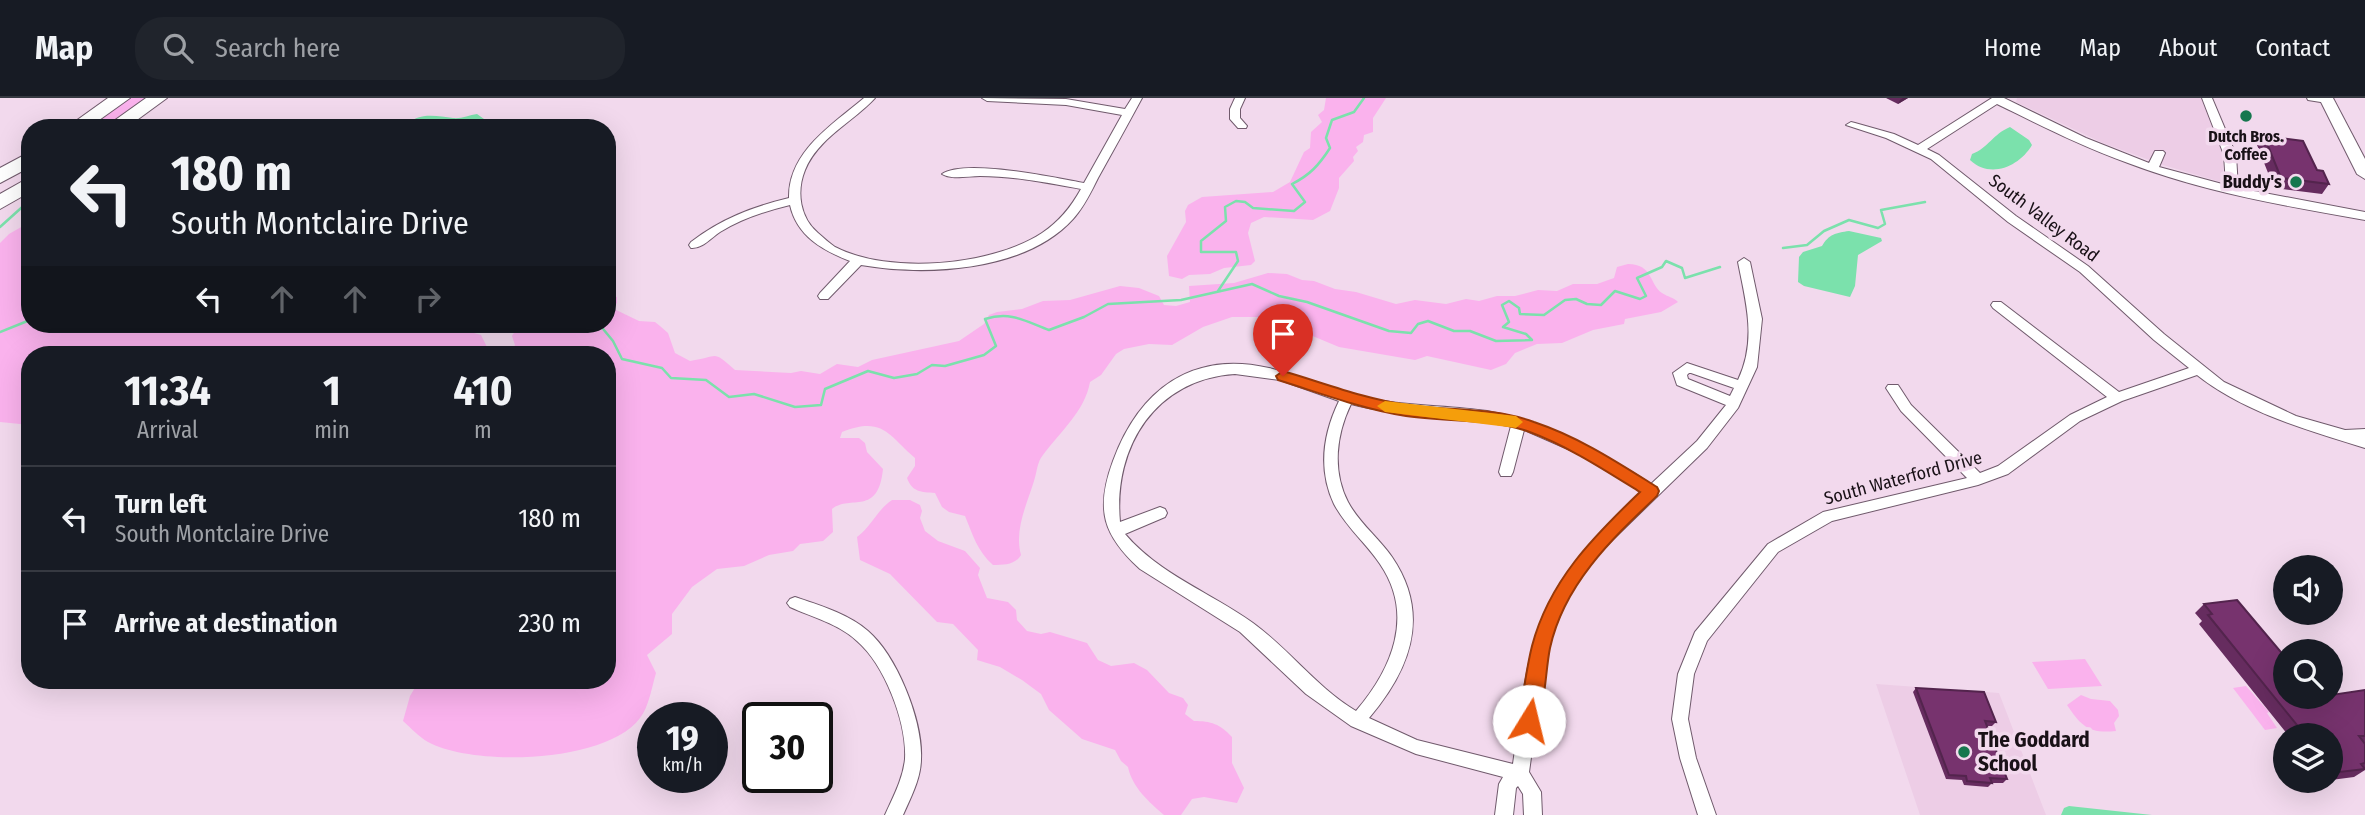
<!DOCTYPE html>
<html lang="en">
<head>
<meta charset="utf-8">
<style>
  :root { --surface:#171b24; --page:#20242c; --text:#f1f3f6; --muted:#9ea1a6; --line:#363941 }
  body { margin:0; font-family:"Fira Sans Condensed",sans-serif; background:var(--page); color:var(--text); height:100vh; display:flex; flex-direction:column; font-size:26px; white-space:nowrap }
  * { box-sizing:border-box; margin:0 }
  p { font-size:23px; color:var(--muted) }
  .icon { flex:none; width:38px; height:38px; fill:none; stroke:currentColor; stroke-width:2; stroke-linecap:round; stroke-linejoin:round }
  .map { position:relative; flex:1; overflow:hidden }
  .drawer { position:absolute; left:21px; top:248px; width:595px; height:343px; display:flex; flex-direction:column; background:var(--surface); border-radius:28px; box-shadow:0 7px 28px #0002 }
  .drawer>* { flex:none }
  .hud { position:absolute; left:21px; top:21px; width:595px; height:214px; border-radius:28px; box-shadow:0 7px 28px #0002; background:#171b24; color:var(--text); overflow:hidden }
  .buttons { position:absolute; left:2273px; top:457px; display:grid; gap:14px }
  .buttons a { display:grid; place-items:center; width:70px; height:70px; border-radius:50%; background:var(--surface); box-shadow:0 7px 28px #0002; font-size:35px }
  .speed { position:absolute; left:637px; top:604px; display:flex; gap:14px; font-size:35px; font-weight:700; text-align:center }
  .speed>* { display:grid; place-content:center; width:91px; height:91px; border-radius:50%; background:var(--surface); box-shadow:0 7px 28px #0002; line-height:1 }
  .speed small { font-size:18px; font-weight:400 }
  .speed .limit { border:4px solid #111; border-radius:10px; background:#fff; color:#111 }
  .pin { position:absolute; display:grid; place-items:center; width:60px; height:60px; color:#fff; margin:-72px -30px; border-radius:50% 50% 50% 0; rotate:-45deg; box-shadow:0 0 7px #0007 }
  .pin .icon { rotate:45deg }
  .me { position:absolute; width:77px; margin:-38px; rotate:9deg; stroke-linejoin:round; filter:drop-shadow(0 0 5px #0008) }
  .turn { display:flex; align-items:center; gap:24px; height:147px; padding:0 35px; font-size:32px }
  .turn .icon { width:91px; height:91px; stroke-width:2.5 }
  .turn b { display:block; font-size:49px; line-height:60px }
  .lanes { display:flex; align-items:center; height:66px; padding:0 35px; background:#0003; justify-content:center; gap:35px; direction:ltr }
  .lanes .off { opacity:.35 }
  .eta { display:flex; justify-content:space-evenly; align-items:center; height:119px; text-align:center }
  .eta b { font-size:42px; font-weight:700; line-height:49px }
  ul { padding:0; list-style:none }
  li { display:flex; align-items:center; gap:21px; height:105px; padding:0 35px; border-top:2px solid var(--line) }
  li div { flex:1 }
  li b { display:block; font-size:26px }
  li em { font-style:normal }
  header { display:flex; align-items:center; gap:42px; box-sizing:border-box; height:98px; padding:0 35px; background:var(--surface); border-bottom:2px solid var(--line) }
  header strong { font-size:33px }
  nav { display:flex; gap:38px; margin-inline-start:auto; font-size:24px }
  .search { width:490px; height:63px; background:var(--page); display:flex; align-items:center; gap:18px; box-sizing:border-box; padding:0 24px; border-radius:28px; color:var(--muted); font-size:26px }
  .map>svg:first-child { display:block }
  .built { fill:#edcde6 }
  .green { fill:#fab2ed }
  .water { fill:#7be1ac }
  .lines { fill:none; stroke-linecap:round; stroke-linejoin:round }
  .stream { stroke:#7be1ac; stroke-width:2.5 }
  .street-casing { stroke:#705a6c; stroke-width:2 }
  .secondary-casing { stroke:#705a6c; stroke-width:2 }
  .highway-casing { stroke:#705a6c; stroke-width:2 }
  .street { fill:#fff; fill-rule:evenodd }
  .secondary { fill:#fff; fill-rule:evenodd }
  .highway { fill:#fff; fill-rule:evenodd }
  .wall { fill:#662c5f }
  .shaded-wall { fill:#53244d }
  .building { fill:#77336e; stroke:#53244d; stroke-width:2 }
  .route { fill:#ea580c; stroke:#983908; stroke-width:2 }
  .slow { fill:#f59e0b }
  .poi-dot { fill:#16774e; stroke:#f2d9ed; stroke-width:2.5 }
  .labels { text-anchor:middle; stroke-width:7; stroke-linejoin:round; paint-order:stroke }
  .far-poi-label { font-size:16px; font-weight:bold; fill:#191117; stroke:#f2d9ed }
  .poi-label { font-size:18px; font-weight:bold; fill:#191117; stroke:#f2d9ed; text-anchor:end }
  .street-label { font-size:18px; fill:#191117; stroke:#f2d9ed }
  .near-poi-label { font-size:21px; font-weight:bold; fill:#191117; stroke:#f2d9ed; text-anchor:start }
</style>
</head>
<body>
<header>
<strong>Map</strong>
<div class="search"><svg class="icon" aria-label="search" viewBox="0 0 24 24"><circle cx="10" cy="10" r="6"/><path d="M15 15l6 6"/></svg>Search here</div>
<nav><a>Home</a><a>Map</a><a>About</a><a>Contact</a></nav>
</header>
<div class="map">
<svg width="2365" height="717" viewBox="0 0 2365 717">
  <rect width="100%" height="100%" fill="#f2d9ed"/>
  <path class="built" d="M2017,0H2201L2222,55L2224,81L2221,84L2163,67L2103,45L2016,4Z
    M1876,586L1999,595L2046,717H1920Z"/>
  <path class="green" d="M130,0H147L102,30H85Z
    M1326,0H1386L1373,20V34L1364,37L1363,44L1356,49L1358,53L1353,59L1354,63L1339,80V90L1330,113L1313,122L1264,119L1251,125L1248,135L1255,163L1251,167L1224,170L1210,176L1189,177L1182,181L1169,178L1167,158L1186,124L1185,113L1188,107L1202,99L1273,94L1290,84L1304,54L1310,50L1311,34L1322,24L1318,17L1324,12Z
    M23,128H30V226H392L467,233L481,237L491,257H30V327L0,324V145L9,136Z
    M1628,166C1653,166 1649,186 1662,195C1668,199 1673,199 1678,204L1661,214L1625,221L1624,226L1593,232L1562,245L1537,246L1515,255L1506,266L1491,272L1427,258L1415,262L1339,249L1267,219H1232L1203,229L1172,247L1149,246L1124,251L1116,256L1101,277L1090,284C1085,313 1060,334 1043,357C1037,364 1037,374 1034,383C1027,406 1014,432 1021,457C1015,467 1004,467 993,467C977,453 973,437 965,418L949,414L942,409L935,395C921,394 912,394 907,380L915,368V360C888,337 883,318 842,334L840,340H859L865,345L867,354L883,371C878,419 851,396 832,411L833,434L823,443L800,446L793,453L769,457L744,468L717,471L692,489L672,516V536L647,557L656,575C652,588 649,609 640,620C607,665 474,669 428,644C419,639 411,630 403,623L410,598L419,583H607V257H509L515,247L512,238C522,218 585,226 607,226V196L617,199V205L612,210L639,223L655,224L660,228L668,235L675,255L690,263C720,259 711,251 735,272L791,275L801,273L820,276L837,266L858,269L872,262L959,243L984,226L989,217L997,214L1022,211L1043,203L1070,202L1120,188L1139,190L1159,198L1164,207L1176,208L1190,204L1189,188L1234,185L1268,175L1287,176L1302,182L1314,183L1335,191L1356,194L1396,206L1415,202L1446,206L1466,201L1479,203L1497,198H1515L1538,192L1557,193L1573,186H1597L1614,180L1617,169Z
    M892,402H910L920,407L922,413L920,420L925,433L938,443L965,453L980,470L978,477L987,500L1008,504L1016,512L1017,522L1027,533L1041,536L1050,534L1087,545L1098,562L1111,568L1134,565L1147,572L1169,595L1183,600L1188,607L1185,616L1194,623C1211,623 1220,626 1232,639V665L1244,690L1237,705L1204,699L1192,701L1181,717H1164C1149,704 1132,689 1128,669L1121,663L1115,652L1082,641L1049,612L1041,596L1022,582L1000,569L977,562L978,552L953,526L937,524L890,476L860,462L857,439C872,428 877,412 892,402Z
    M2085,561L2102,588L2048,591L2032,564Z
    M2246,588L2269,614L2267,615L2277,630L2265,632L2233,590Z
    M2081,597L2091,601L2110,603L2118,612L2119,618L2114,625L2116,633C2089,636 2081,628 2067,607Z"/>
  <path class="water" d="M477,16L484,21L471,30L405,29C417,13 437,18 453,20C461,21 469,17 477,16Z
    M2010,29L2029,42L2032,47C2019,69 1990,81 1970,62L1972,56C1988,50 1993,36 2010,29Z
    M1849,133L1881,140L1882,143L1858,157L1855,188L1850,199L1804,188L1798,184L1799,159L1803,154L1822,148C1829,136 1836,135 1849,133Z
    M2069,708L2152,717H2061L2064,710Z"/>
  <g class="lines">
    <path class="stream" d="M0,129L30,102
      M1783,150L1807,147L1824,133L1849,122L1878,130L1885,126L1881,112L1925,104
      M1218,193L1238,163L1236,154H1201V143L1226,123L1225,109L1236,103L1245,104L1253,110L1294,113L1305,104L1292,86C1310,77 1319,67 1330,50L1326,40L1332,22L1354,14L1364,0
      M599,226L613,243L622,261L662,270L671,280L706,282L729,299L754,296L795,309L821,307L825,291L868,273L894,280L917,276L932,267L945,268L984,257L996,248L985,221C1011,213 1025,223 1049,232L1084,219L1108,206L1181,202L1252,186L1279,198L1307,204L1389,233L1411,235L1418,226L1428,223L1454,233H1470L1496,243L1532,242L1526,236L1503,229L1509,224L1502,207L1509,203L1519,210L1520,216L1544,217L1565,202L1576,201L1587,206L1601,207L1615,193L1640,201L1646,198L1637,180L1662,169L1666,163L1682,170L1685,180L1720,169
      M0,234L30,222"/>
    <defs>
      <path id="street" d="M864,0H875C853,24 818,40 805,72C796,94 800,120 818,135C824,140 829,145 835,149C889,177 992,168 1042,135C1060,123 1071,109 1081,91C1048,85 1014,78 980,78C969,78 951,82 942,76C965,60 1056,80 1084,85L1122,17L1066,7L987,3L982,0L1066,1L1125,11L1132,0H1142C1128,26 1113,53 1098,80C1091,94 1084,109 1073,121C1025,174 926,178 861,167L828,201H820L818,198L820,195L850,163C822,152 797,138 790,107C765,113 741,121 720,134C711,140 702,151 691,150L689,147L691,144C721,121 752,109 789,100C788,54 832,27 864,0Z
        M1235,0H1245L1240,11V20L1247,28L1246,30H1238L1230,21V11Z
        M1992,0H2004L2086,40L2149,65L2155,53H2163L2165,55L2159,69L2226,87L2224,57L2202,0H2212L2236,57L2238,90L2365,114V122C2285,108 2204,94 2128,65C2083,49 2040,27 1997,6L1927,51L1939,57L2016,118L2088,168L2164,236L2224,284L2296,318L2345,332L2365,331V350C2308,332 2245,315 2197,277L2122,303L2080,323L2008,376L1978,387L1832,423L1778,454L1707,543L1694,576L1688,621L1696,660L1716,717H1698L1680,660L1672,621L1678,576L1695,534L1768,446L1823,414L1967,380L1901,313L1886,290L1888,287H1898L1911,307L1980,375L1998,368L2070,317L2107,299L1993,210L1991,207L1993,204H2001L2119,294L2189,270L2154,242L2080,174L2008,124L1931,61L1886,40L1846,27L1851,24L1855,25L1894,36L1918,47Z
        M2307,0H2331L2332,2L2327,5L2308,2Z
        M1744,160L1750,164L1762,221L1757,269L1738,310L1707,350L1600,454L1570,494L1553,534L1542,580L1529,674L1541,694L1542,717H1524L1523,696L1518,688L1516,690L1513,717H1495L1499,686L1503,679L1416,656L1351,628L1306,596L1240,534L1140,471C1103,437 1095,412 1113,363C1139,292 1192,252 1269,270C1306,279 1339,296 1376,302C1413,308 1451,308 1487,313C1548,323 1600,354 1651,386L1697,343L1726,307L1677,287L1673,275L1687,265L1738,282C1757,242 1746,205 1738,164ZM1689,275H1691L1734,290L1730,298L1688,281L1687,277ZM1235,276L1280,282L1339,303C1323,336 1318,372 1334,406C1346,429 1366,445 1380,466C1415,517 1392,571 1356,613C1316,589 1290,552 1253,525C1210,494 1160,477 1125,436L1165,419L1167,415L1165,411L1160,409L1120,424C1113,348 1156,281 1235,276ZM1351,306C1403,320 1459,315 1511,328L1499,374L1501,378H1511L1513,374L1524,332L1577,355L1642,394C1612,422 1582,451 1560,486C1526,539 1522,605 1513,666L1417,642L1369,620C1411,571 1431,516 1392,459C1379,440 1359,425 1348,404C1332,373 1336,337 1351,306Z
        M795,499C819,507 849,516 868,533C897,558 923,623 921,661C921,680 911,699 903,717H885C893,699 903,681 905,661C907,625 885,567 857,543C839,526 812,519 790,509L787,505L790,501Z"/>
      <path id="secondary" d="M2319,0H2333L2365,61V81L2357,76Z"/>
      <path id="highway" d="M108,0H130L88,30H66Z
        M146,0H167L126,30H104Z
        M30,54V69L0,85V70Z
        M30,79V94L0,111V96Z"/>
    </defs>
    <use href="#street" class="street-casing"/>
    <use href="#secondary" class="secondary-casing"/>
    <use href="#highway" class="highway-casing"/>
    <use href="#street" class="street"/>
    <use href="#secondary" class="secondary"/>
    <use href="#highway" class="highway"/>
  </g>
  <path class="wall" d="M1886,0H1908L1898,6Z
    M2264,38L2317,72L2329,86L2322,96L2274,90L2257,47Z
    M2204,506L2286,598H2331L2365,592V672L2354,679L2331,682V637H2288L2199,526L2202,523L2195,515Z
    M1916,590L1996,624L1992,628H1987L2007,681L2003,685H1992L1988,689L1964,687L1962,682L1946,681L1913,594Z"/>
  <path class="shaded-wall" d="M1903,0H1908L1898,6L1900,2Z"/>
  <path class="building" d="M2264,38L2303,43L2317,72L2323,73L2329,86L2281,80Z
    M2237,502L2286,560V598H2331V597L2365,592V638H2359L2365,646V665L2361,666L2365,671L2331,675V637H2305L2208,517L2212,516L2204,506Z
    M1916,590L1984,594L1996,624L1985,623L2007,681L1990,680L1992,685L1967,683L1966,678L1949,677Z"/>
  <path class="route" d="M1283,273C1324,285 1365,301 1407,307C1449,313 1493,309 1534,324C1579,339 1617,364 1657,389L1659,393L1657,398C1612,441 1564,486 1550,550C1545,575 1546,606 1535,629L1529,631L1522,629L1519,623C1523,598 1526,572 1532,548C1549,483 1593,439 1640,394C1603,371 1568,348 1527,333C1489,320 1446,324 1406,318C1362,311 1320,295 1278,282L1276,278Z"/>
  <path class="slow" d="M1385,303L1516,318L1523,324L1516,330L1385,314L1377,308Z"/>
  <g class="poi-dot">
    <circle cx="2246" cy="18" r="7"/>
    <circle cx="2296" cy="84" r="7"/>
    <circle cx="1964" cy="654" r="7"/>
  </g>
  <g class="labels">
    <g class="far-poi-label">
      <text x="2246" y="44">Dutch Bros.<tspan x="2246" dy="18">Coffee</tspan></text>
    </g>
    <g class="poi-label">
      <text x="2282" y="90">Buddy's</text>
    </g>
    <g class="street-label">
      <text transform="translate(2044 120) rotate(37)" y="6">South Valley Road</text>
      <text transform="translate(1903 380) rotate(-15)" y="6">South Waterford Drive</text>
    </g>
    <g class="near-poi-label">
      <text x="1978" y="649">The Goddard<tspan x="1978" dy="24">School</tspan></text>
    </g>
  </g>
</svg>
<div class="buttons">
<a><svg class="icon" aria-label="sound" viewBox="0 0 24 24"><path d="M4 9h4l5-4v14l-5-4H4zM17 9q2 3 0 6"/></svg></a>
<a><svg class="icon" aria-label="search" viewBox="0 0 24 24"><circle cx="10" cy="10" r="6"/><path d="M15 15l6 6"/></svg></a>
<a><svg class="icon" aria-label="layers" viewBox="0 0 24 24"><path d="M12 4l9 5-9 5-9-5zM3 14l9 5 9-5"/></svg></a>
</div>
<div class="speed"><div>19<small>km/h</small></div><div class="limit">30</div></div>
<div class="pin" style="left:1283px;top:278px;background:#d93025"><svg class="icon" aria-label="arrive" viewBox="0 0 24 24"><path d="M6 21V4h12l-3 4 3 4H6"/></svg></div>
<svg class="me" style="left:1529px;top:623px" viewBox="-20 -20 40 40"><circle r="19" fill="#fff"/><path d="M0-13L10 11 0 6-10 11z" fill="#ea580c"/></svg>
<div class="hud">
<div class="turn"><svg class="icon" aria-label="left" viewBox="0 0 24 24"><path d="M17 20v-9H6M10 6l-5 5 5 5"/></svg><div><b>180 m</b>South Montclaire Drive</div></div>
<div class="lanes"><svg class="icon" aria-label="left" viewBox="0 0 24 24"><path d="M17 20v-9H6M10 6l-5 5 5 5"/></svg><svg class="icon off" aria-label="ahead" viewBox="0 0 24 24"><path d="M12 20V5M6 11l6-6 6 6"/></svg><svg class="icon off" aria-label="ahead" viewBox="0 0 24 24"><path d="M12 20V5M6 11l6-6 6 6"/></svg><svg class="icon off" aria-label="right" viewBox="0 0 24 24"><path d="M7 20v-9h11M14 6l5 5-5 5"/></svg></div>
</div>
<section class="drawer">
<div class="eta">
<div><b>11:34</b><p>Arrival</p></div>
<div><b>1</b><p>min</p></div>
<div><b>410</b><p>m</p></div>
</div>
<ul>
<li><svg class="icon" aria-label="left" viewBox="0 0 24 24"><path d="M17 20v-9H6M10 6l-5 5 5 5"/></svg><div><b>Turn left</b><p>South Montclaire Drive</p></div><em>180 m</em></li>
<li><svg class="icon" aria-label="arrive" viewBox="0 0 24 24"><path d="M6 21V4h12l-3 4 3 4H6"/></svg><div><b>Arrive at destination</b></div><em>230 m</em></li>
</ul>
</section>
</div>
</body>
</html>
